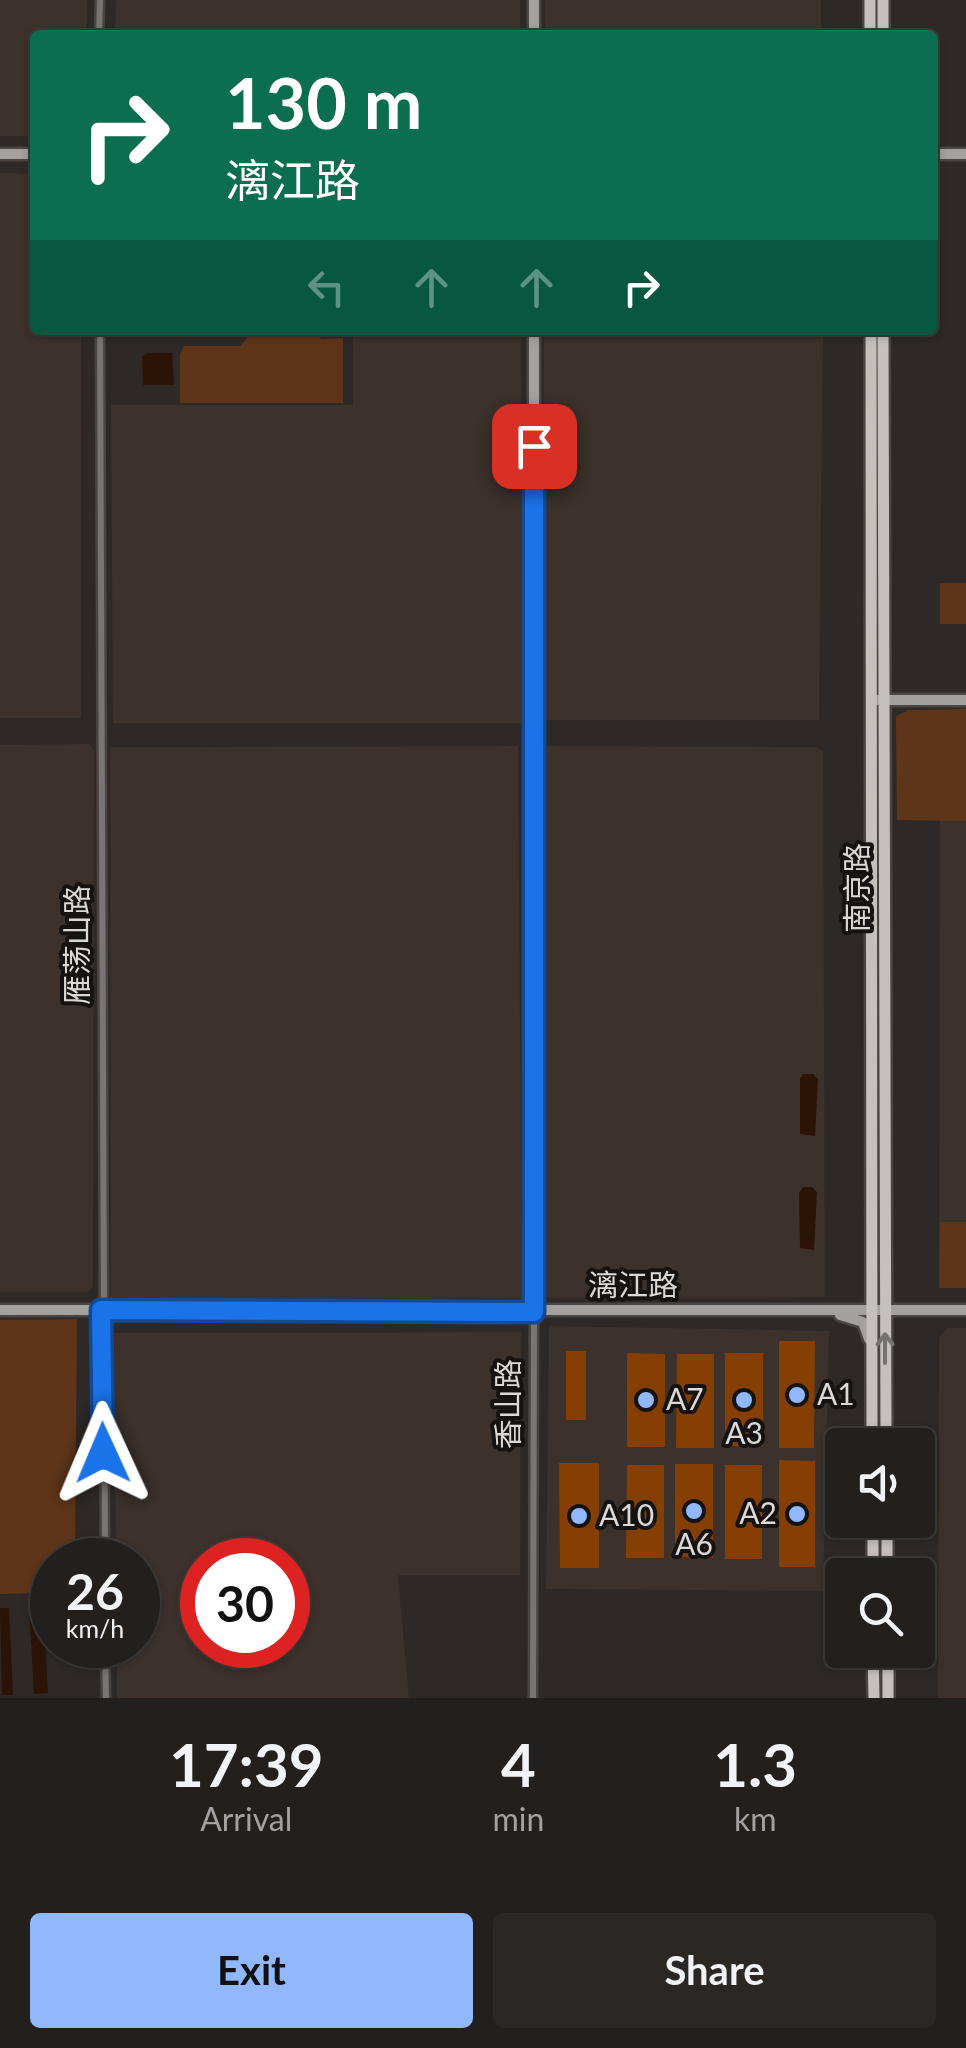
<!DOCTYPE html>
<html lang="en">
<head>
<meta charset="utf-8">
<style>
  :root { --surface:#221f1c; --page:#2a2725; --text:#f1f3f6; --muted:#a2a2a3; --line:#3f3d3b; --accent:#91b8fd }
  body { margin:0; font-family:Lato,"Noto Sans SC",sans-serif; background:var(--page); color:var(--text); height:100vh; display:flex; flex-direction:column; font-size:38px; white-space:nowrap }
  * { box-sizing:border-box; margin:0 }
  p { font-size:32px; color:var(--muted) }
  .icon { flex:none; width:55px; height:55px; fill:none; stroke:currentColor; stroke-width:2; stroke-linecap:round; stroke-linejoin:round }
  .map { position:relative; height:1698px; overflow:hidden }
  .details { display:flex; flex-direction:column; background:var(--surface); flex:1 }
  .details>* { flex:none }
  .guide { position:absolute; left:30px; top:30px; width:908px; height:305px; border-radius:10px; box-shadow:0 2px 8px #0004,0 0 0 2px var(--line); background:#0b6e4f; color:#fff; overflow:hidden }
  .fabs { position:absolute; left:825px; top:1428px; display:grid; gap:20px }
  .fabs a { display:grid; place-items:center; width:110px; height:110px; border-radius:10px; background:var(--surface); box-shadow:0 2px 8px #0004,0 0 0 2px var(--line); font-size:50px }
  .speed { position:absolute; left:30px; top:1538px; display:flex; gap:20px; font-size:50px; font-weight:700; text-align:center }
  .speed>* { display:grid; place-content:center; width:130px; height:130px; border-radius:50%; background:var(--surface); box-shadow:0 2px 8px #0004,0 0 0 2px var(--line); line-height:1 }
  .speed small { font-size:25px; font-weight:400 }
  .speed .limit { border:15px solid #d22; background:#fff; color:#111 }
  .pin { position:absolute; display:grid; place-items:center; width:85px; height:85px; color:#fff; margin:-42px; border-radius:20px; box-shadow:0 5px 15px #0006 }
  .me { position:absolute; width:110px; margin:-55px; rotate:359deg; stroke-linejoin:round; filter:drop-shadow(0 0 8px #0008) }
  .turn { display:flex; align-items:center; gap:35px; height:210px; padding:0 30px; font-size:45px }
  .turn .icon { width:130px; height:130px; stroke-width:2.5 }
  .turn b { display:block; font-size:70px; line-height:85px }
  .lanes { display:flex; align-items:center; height:95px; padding:0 30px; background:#0003; justify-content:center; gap:50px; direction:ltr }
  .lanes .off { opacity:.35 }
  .eta { display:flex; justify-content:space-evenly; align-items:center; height:170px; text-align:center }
  .eta b { font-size:60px; font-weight:700; line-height:70px }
  .button { display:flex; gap:20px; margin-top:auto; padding:20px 30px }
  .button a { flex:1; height:115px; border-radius:10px; background:var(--accent); color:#111; font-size:40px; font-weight:700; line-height:115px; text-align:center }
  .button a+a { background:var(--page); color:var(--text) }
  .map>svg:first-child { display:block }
  .built { fill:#3c312b; fill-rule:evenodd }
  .green { fill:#5f351a }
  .water { fill:#2b1405 }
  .building { fill:#853f03 }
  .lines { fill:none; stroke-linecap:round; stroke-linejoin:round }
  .street-casing { stroke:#4a4542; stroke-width:11 }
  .secondary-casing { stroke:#4a4542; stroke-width:15 }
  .primary-casing { stroke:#4a4542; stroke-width:16 }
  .street { stroke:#787574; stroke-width:6 }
  .secondary { stroke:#a4a09d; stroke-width:10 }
  .primary { stroke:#c6c0bd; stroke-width:11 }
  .oneway { stroke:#767270 }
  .route-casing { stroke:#114b97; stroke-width:25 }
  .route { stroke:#1a73e8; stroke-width:18 }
  .poi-dot { fill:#91b8fd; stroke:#151211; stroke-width:4 }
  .labels { text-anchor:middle; stroke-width:8; stroke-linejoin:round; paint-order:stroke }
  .street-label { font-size:30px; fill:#dcd8d6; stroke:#151211 }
  .poi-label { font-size:30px; fill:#dcd8d6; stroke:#151211; text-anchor:start }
</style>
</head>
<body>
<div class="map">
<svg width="966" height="1698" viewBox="0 0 966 1698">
  <rect width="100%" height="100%" fill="#2e2926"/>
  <path class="built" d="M0,0H87V35H35V136H0Z
    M116,0H520V35H115Z
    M545,0H821V35H545Z
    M0,173L35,174V330H81V718H0Z
    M353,330H521L522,723H113L111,405H353Z
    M544,330H823L819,720H542Z
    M90,744L94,751L93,1287L87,1292H0V745Z
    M518,746L522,1298L111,1300L110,747Z
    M547,746L816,747L823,751L825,1297L547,1298Z
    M940,820L966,821V1288H939Z
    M549,1326L829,1331L823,1591L546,1589Z
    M947,1328H966V1698H938L939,1337Z
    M521,1332L520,1575H398L409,1698H117V1645H138V1560H116L114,1333ZM202,1560H288V1645H202Z"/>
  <path class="green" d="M319,335L321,339L343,338V403H180V354L184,346H240L249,336Z
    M940,583H966V624H940Z
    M966,709V821L897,820L896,716L909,710Z
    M940,1222H966V1288H939Z
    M77,1319L75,1560H52V1593L0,1594V1320Z"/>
  <path class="water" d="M148,353H172L174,385H143L142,356Z
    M803,1074H813L818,1079L815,1136L800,1134V1079Z
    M803,1187H812L817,1192L814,1250L800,1248L799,1193Z
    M43,1605L48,1693L34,1694L29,1606Z
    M0,1608H9L13,1695H2Z"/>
  <path class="building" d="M779,1341H815L814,1448H779Z
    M566,1351H586V1420H566Z
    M627,1353L665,1354V1447H627Z
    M725,1353H763V1446H725Z
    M677,1354H714V1448H676Z
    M779,1460L815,1461V1567H779Z
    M559,1463H599V1568H560Z
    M675,1464H713V1558L675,1557Z
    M627,1465H664V1558H626Z
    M725,1465H762V1559H725Z"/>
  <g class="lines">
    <defs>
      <path id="street" d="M99,35L100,0
        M100,330L105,1560
        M105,1645L106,1698
        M533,1698L534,1312"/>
      <path id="secondary" d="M534,35V0
        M0,154H35
        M932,154H966
        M877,700H966
        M0,1310H966
        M534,1312V330
        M840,1315L863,1322L869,1339"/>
      <path id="primary" d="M870,0V35
        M883,0V35
        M871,330L872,1445
        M883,330L886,1445
        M873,1520V1575
        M887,1520V1575
        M873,1650L874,1698
        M888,1650V1698"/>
    </defs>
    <use href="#street" class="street-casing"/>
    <use href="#secondary" class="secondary-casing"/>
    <use href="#primary" class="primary-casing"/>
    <use href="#street" class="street"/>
    <use href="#secondary" class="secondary"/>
    <use href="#primary" class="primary"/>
  </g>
  <defs><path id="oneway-shaft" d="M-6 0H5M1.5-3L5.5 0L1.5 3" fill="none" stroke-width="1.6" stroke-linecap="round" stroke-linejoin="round" transform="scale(2.5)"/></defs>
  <use class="oneway" href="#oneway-shaft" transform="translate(885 1348) rotate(-90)"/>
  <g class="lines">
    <defs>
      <path id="route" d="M103,1453L101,1310L534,1312V446"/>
    </defs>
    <use href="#route" class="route-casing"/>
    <use href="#route" class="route"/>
  </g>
  <g class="poi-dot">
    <circle cx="797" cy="1395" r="10"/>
    <circle cx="646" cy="1400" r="10"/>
    <circle cx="744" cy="1400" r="10"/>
    <circle cx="694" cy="1511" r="10"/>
    <circle cx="797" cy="1514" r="10"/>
    <circle cx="579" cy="1516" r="10"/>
  </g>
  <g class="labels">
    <g class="street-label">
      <text transform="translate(858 888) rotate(-90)" y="10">南京路</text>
      <text transform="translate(78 945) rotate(-90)" y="10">雁荡山路</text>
      <text x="633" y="1296">漓江路</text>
      <text transform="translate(509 1404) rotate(-90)" y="10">香山路</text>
    </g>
    <g class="poi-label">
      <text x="817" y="1405">A1</text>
      <text x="666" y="1410">A7</text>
      <text x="744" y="1444" text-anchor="middle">A3</text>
      <text x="777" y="1524" text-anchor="end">A2</text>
      <text x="599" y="1526">A10</text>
      <text x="694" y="1555" text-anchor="middle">A6</text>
    </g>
  </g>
</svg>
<div class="fabs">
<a><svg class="icon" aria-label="sound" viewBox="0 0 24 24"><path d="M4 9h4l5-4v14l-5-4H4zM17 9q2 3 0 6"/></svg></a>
<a><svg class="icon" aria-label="search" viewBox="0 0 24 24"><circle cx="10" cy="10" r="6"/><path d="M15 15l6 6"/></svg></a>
</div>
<div class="speed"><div>26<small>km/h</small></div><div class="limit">30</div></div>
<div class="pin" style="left:534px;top:446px;background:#d93025"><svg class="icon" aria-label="arrive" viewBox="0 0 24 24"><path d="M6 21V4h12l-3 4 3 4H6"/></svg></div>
<svg class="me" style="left:103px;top:1453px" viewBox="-20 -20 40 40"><path d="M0-17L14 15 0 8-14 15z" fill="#1a73e8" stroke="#fff" stroke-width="4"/></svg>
<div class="guide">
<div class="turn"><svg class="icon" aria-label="right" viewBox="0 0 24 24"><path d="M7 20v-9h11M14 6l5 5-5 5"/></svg><div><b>130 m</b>漓江路</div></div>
<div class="lanes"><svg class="icon off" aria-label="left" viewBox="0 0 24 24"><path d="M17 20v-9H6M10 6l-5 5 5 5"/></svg><svg class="icon off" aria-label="ahead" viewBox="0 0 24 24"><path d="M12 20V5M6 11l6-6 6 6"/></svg><svg class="icon off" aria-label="ahead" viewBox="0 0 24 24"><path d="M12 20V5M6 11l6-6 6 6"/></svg><svg class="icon" aria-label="right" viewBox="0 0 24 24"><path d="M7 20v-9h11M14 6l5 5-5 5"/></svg></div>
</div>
</div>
<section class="details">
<div class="eta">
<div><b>17:39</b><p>Arrival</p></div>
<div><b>4</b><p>min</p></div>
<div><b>1.3</b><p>km</p></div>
</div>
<div class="button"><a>Exit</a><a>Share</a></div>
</section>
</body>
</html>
